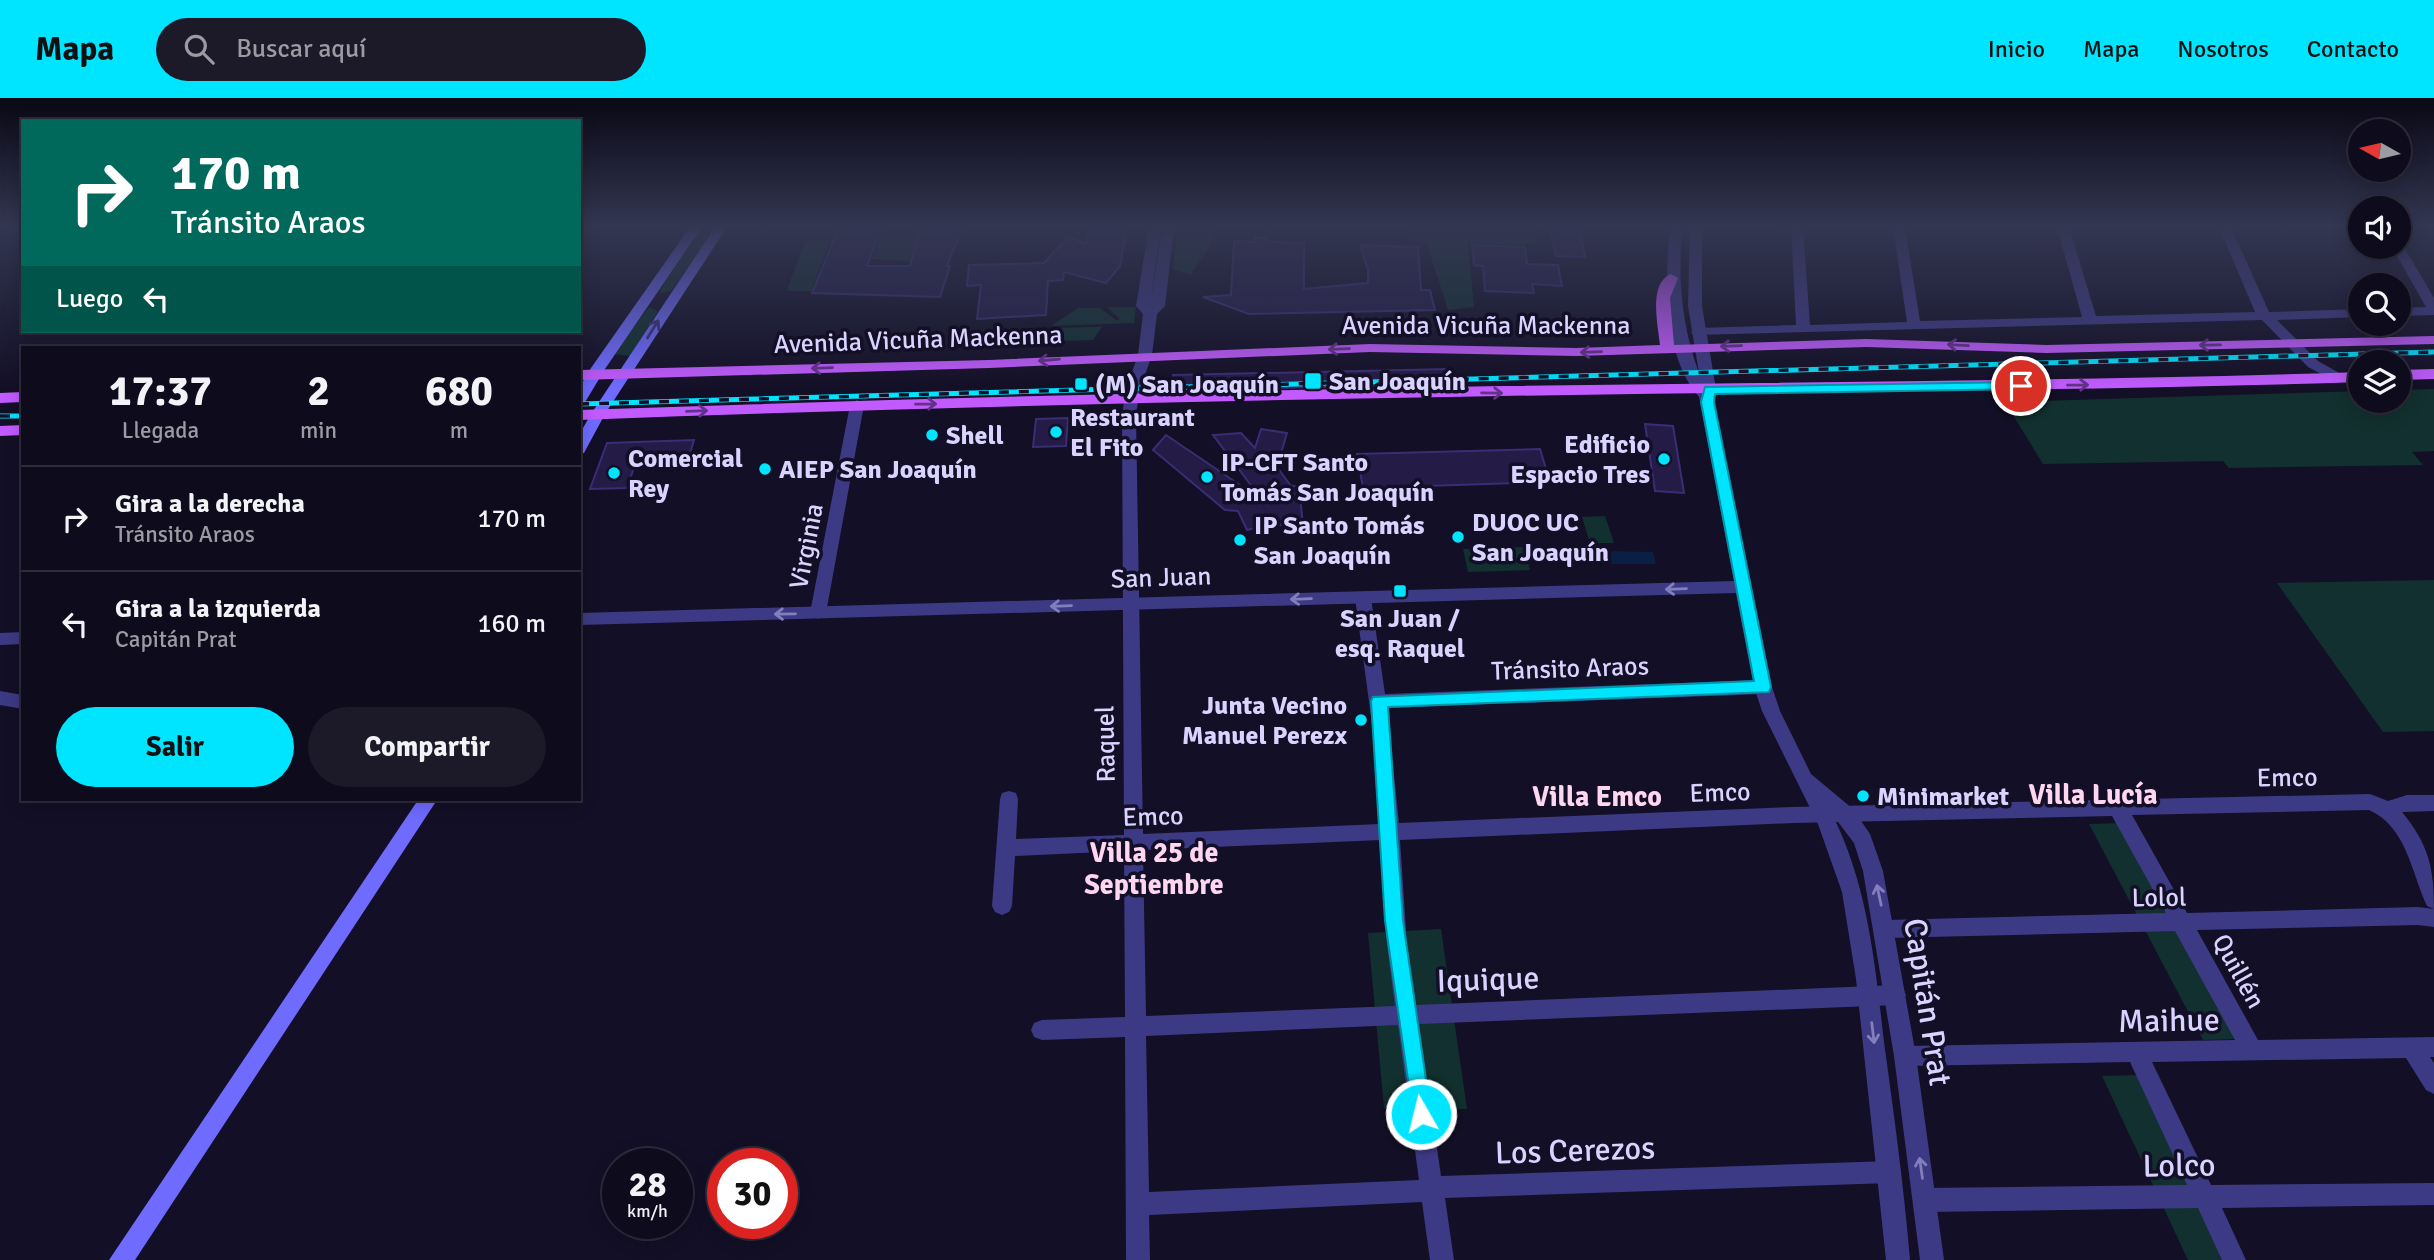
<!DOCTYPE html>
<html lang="es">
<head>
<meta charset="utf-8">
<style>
  :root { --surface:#0e0b1c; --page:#1c1929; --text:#f1f3f6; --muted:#9b9ba3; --line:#2e2b3b; --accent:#00e5ff }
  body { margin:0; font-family:Signika,sans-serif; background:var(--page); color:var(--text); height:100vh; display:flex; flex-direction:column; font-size:26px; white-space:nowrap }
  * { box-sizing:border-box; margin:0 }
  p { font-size:23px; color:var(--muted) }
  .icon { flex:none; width:38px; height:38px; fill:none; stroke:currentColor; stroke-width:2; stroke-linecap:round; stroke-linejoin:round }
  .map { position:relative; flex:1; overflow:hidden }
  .sheet { position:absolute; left:21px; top:248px; width:560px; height:455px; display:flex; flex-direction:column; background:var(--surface); border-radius:0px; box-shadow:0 4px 18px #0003,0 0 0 2px var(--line) }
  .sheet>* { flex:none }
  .guide { position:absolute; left:21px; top:21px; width:560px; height:214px; border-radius:0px; box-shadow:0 4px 18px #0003,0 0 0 2px var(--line); background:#00695c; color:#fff; overflow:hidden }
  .needle { width:46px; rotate:278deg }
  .tools { position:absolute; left:2348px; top:21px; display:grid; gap:14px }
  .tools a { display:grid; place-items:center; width:63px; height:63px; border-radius:50%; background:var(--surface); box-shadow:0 4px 18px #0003,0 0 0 2px var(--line); font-size:35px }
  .speed { position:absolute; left:602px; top:1050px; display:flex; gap:14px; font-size:35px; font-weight:700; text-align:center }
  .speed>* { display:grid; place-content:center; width:91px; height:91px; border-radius:50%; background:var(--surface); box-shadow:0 4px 18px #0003,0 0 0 2px var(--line); line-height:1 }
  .speed small { font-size:18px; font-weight:400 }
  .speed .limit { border:10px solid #d22; background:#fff; color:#111 }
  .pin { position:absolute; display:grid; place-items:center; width:60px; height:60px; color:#fff; margin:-30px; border:4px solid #fff; border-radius:50%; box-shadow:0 2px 7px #0007 }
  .me { position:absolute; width:77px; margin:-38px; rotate:352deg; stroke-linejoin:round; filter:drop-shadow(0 0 5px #0008) }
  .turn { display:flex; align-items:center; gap:24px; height:147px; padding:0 35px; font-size:32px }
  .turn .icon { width:91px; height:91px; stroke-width:2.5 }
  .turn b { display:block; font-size:49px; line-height:60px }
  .then { display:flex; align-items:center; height:66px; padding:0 35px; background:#0003; gap:14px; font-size:26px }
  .eta { display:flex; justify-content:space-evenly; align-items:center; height:119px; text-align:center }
  .eta b { font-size:42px; font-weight:800; line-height:49px }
  .button { display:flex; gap:14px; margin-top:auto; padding:14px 35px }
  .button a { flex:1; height:80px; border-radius:42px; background:var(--accent); color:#111; font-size:28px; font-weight:800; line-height:80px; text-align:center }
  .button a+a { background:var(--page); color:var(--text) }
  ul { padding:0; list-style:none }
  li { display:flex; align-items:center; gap:21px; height:105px; padding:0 35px; border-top:2px solid var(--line) }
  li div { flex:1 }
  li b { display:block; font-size:26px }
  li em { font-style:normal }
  header { display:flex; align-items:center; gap:42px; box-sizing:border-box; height:98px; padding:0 35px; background:var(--accent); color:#111 }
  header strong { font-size:33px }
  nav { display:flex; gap:38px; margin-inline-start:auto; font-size:24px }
  .search { width:490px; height:63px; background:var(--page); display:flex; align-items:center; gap:18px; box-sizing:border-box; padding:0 24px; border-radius:38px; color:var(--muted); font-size:26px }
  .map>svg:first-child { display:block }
  .green { fill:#12302f }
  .water { fill:#0a1f44 }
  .building { fill:#241b47; stroke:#3b2d73; stroke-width:2 }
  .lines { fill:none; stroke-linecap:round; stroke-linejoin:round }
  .minor { fill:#3d3a85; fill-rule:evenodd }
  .tertiary { fill:#3d3a85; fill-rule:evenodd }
  .secondary { fill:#6f6bff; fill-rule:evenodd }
  .primary { fill:#c25bff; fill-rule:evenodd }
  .rail-casing { stroke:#00e5ff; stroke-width:5 }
  .rail { stroke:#130f26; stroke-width:3.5; stroke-dasharray:10; stroke-linecap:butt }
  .oneway { stroke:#38347d }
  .oneway2 { stroke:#623188 }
  .oneway3 { stroke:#837fbc }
  .route { fill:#00e5ff; stroke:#0095a6; stroke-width:2 }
  .poi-dot { fill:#00e5ff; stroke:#130f26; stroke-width:2.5 }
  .labels { text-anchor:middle; stroke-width:7; stroke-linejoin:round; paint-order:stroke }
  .street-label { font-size:26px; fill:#d9d4ff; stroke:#130f26 }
  .poi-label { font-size:26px; font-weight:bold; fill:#d9d4ff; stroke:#130f26; text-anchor:start }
  .neighbourhood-label { font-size:28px; font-weight:bold; fill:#ffd6f0; stroke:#130f26 }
  .near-street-label { font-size:32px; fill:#d9d4ff; stroke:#130f26 }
</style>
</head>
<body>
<header>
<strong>Mapa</strong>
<div class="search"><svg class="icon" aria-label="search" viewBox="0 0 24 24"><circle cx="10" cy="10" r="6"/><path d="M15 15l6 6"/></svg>Buscar aquí</div>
<nav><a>Inicio</a><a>Mapa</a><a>Nosotros</a><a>Contacto</a></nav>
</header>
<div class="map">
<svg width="2434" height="1162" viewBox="0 0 2434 1162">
  <rect width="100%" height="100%" fill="#130f26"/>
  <path class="green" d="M702,129H715L671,193L661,195L660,192Z
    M1178,129H1214L1212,145L1191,176L1173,172Z
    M1416,129H1534L1537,147L1468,145L1474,209L1448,212L1426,143L1408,142Z
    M881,138L918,139L910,163L872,161Z
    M806,143H830L811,193H789L787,191Z
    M649,209L658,213L630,258L613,256Z
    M1107,209H1136L1134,225L1051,228L1078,210H1100L1116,222L1120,221Z
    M1124,228L1102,229L1093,242L964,246L959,233Z
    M2434,291V353L2412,354L2423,367L2229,370L2223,363L2043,366L2005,304L2361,293V303H2399V292Z
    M1605,418L1614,445H1590L1582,419Z
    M1524,449L1530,472L1468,474L1463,451Z
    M2434,482V633L2383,634L2277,485Z
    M2122,725L2239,941L2203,942L2089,726Z
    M1441,831L1467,1011L1384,1010L1368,835Z
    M2140,977L2225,1162H2188L2102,978Z"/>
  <path class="water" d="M1608,453L1653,454L1656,466H1611Z"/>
  <path class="building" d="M856,129H882L867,168H910L921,129H962L947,168H950L940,199L812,195L837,134L853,135Z
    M1091,129H1127L1120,168L1106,185L1064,174L1063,182L1048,183L1046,217L977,221L981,187L967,188L969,167L1044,165L1068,139L1086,146Z
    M1550,129H1579L1585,159L1556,158Z
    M1255,140H1267V144L1304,145V191L1368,185V171L1360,147L1418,149L1421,192H1430L1435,212L1249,216L1203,199L1231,197L1234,143L1255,144Z
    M1472,147L1525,149L1527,166L1558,167L1562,188L1532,186L1534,195L1485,193L1483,168L1474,167Z
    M1449,271L1452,286L1173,292V277Z
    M1068,320L1066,348L1033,349L1036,321Z
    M1645,326L1673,328L1684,395L1655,393Z
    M1261,331L1287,335L1277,369L1291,388H1299L1303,427H1266L1247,432L1238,413L1225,412L1153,352L1166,337L1262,402L1213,337L1241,335L1255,350Z
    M694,342L689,359L637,361L627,390L590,391L607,345Z
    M1540,351L1550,384L1363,390L1357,356Z"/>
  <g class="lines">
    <path class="minor" d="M1149,129H1161L1150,208L1162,129H1174L1165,208L1157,216L1152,257L1140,291L1136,317L1143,736L1380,726L1375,648L1355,500L1363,494L1371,500L1385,596L1763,582L1769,584L1772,589L1769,594L1763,596L1387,610L1399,725L1793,709L2370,696L2388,703L2407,697H2434V713L2402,714C2429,747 2434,770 2434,811L2427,808C2411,774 2407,729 2369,712L2132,717L2187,815L2418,809L2434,811V829L2418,827L2197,832L2258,942L2434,939V959H2430L2434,965V996L2426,992L2406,960L2152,964L2211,1087L2434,1085V1107L2222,1110L2246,1162H2222L2198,1110L1925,1114L1917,1110L1913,1102L1917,1094L1925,1090L2187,1087L2130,964L1905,968L1897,965L1894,958L1897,951L1905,948L2235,942L2175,833L1886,840L1879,837L1876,831L1879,825L1886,822L2166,815L2112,718L1793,725L1400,742L1407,847L1416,907L1896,887L1903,890L1906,897L1903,904L1896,907L1419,926L1441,1078L1890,1063L1898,1066L1901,1074L1898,1082L1890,1085L1445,1100L1454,1162H1430L1422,1104L1149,1117L1150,1162H1126L1125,939L1042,942L1034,939L1031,932L1034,925L1042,922L1125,919L1124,753L1015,758L1012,808L1009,814L1002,817L995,814L992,808L1000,701L1002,695L1009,693L1016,695L1018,701L1016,741L1124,737L1122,317L1126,291L1138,257L1143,216L1136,208ZM1381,742L1387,847L1395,908L1146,918L1143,752ZM1398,927L1419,1082L1149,1094L1146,938Z
      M1791,129H1803L1810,227L1907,224L1893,129H1905L1920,223L2082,219L2057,129H2069L2096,218L2255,214L2219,129H2231L2269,214L2361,211V219L2277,222L2318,263L2343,277L2345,280L2338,285L2308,269L2262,222L1693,237L1691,234L1698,230L1796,227Z
      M2399,145L2404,149L2434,200V217L2399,218V210L2426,209L2392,149H2399Z
      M857,302L864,307L826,515L818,521L810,515L850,307Z
      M0,593L23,597V611L0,607Z"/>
    <path class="tertiary" d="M1670,129H1682C1678,181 1681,226 1699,275L1688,208L1690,129H1702V208L1716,291L1713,298L1772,589L1780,613L1811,676L1853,711L1870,736L1883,773L1916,958L1944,1162H1920L1894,958L1863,773L1854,745L1832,716C1868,787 1875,866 1884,944C1894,1017 1904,1089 1910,1162H1886L1856,881L1842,794L1818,726L1762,613L1754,589L1736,495L579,527V515L1734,483L1699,299C1662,256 1665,182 1670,129Z
      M23,534V546L0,547V535Z"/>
    <path class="secondary" d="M690,129H702L605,271L584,306L579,308V290L591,270Z
      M715,129H727L605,316L584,355L579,356V337L591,316Z
      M418,702H437L135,1162H109Z"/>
    <path class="primary" d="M1671,176L1678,180L1670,200L1674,247L1866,241L2046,247L2434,238V246L2046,255L1866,249L1576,258L1370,254L989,270L579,282V272L989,262L1370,246L1576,250L1660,247C1658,228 1648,185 1671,176Z
      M2434,271V281L2399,282V272Z
      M2361,274V284C2056,294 1752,293 1448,299C1158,304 869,311 579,322V312C869,302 1158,294 1448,289C1752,284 2056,284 2361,274Z
      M23,294V304L0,305V295Z
      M23,327V337L0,338V328Z"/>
    <defs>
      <path id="rail" d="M579,306L2434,254
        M0,318H23"/>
    </defs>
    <use href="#rail" class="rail-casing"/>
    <use href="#rail" class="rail"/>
  </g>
  <defs><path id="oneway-shaft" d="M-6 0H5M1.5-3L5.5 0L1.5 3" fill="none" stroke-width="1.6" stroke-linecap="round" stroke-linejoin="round" transform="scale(1.75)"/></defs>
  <use class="oneway" href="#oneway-shaft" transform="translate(653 231) rotate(-58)"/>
  <g class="oneway2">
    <use href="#oneway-shaft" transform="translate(1958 247) rotate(-177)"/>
    <use href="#oneway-shaft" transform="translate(2210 247) rotate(179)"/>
    <use href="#oneway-shaft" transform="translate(1731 248) rotate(178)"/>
    <use href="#oneway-shaft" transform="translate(1339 251) rotate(178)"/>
    <use href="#oneway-shaft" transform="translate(1591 254) rotate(178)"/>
    <use href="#oneway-shaft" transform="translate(1049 262) rotate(175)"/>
    <use href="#oneway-shaft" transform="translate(822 270) rotate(178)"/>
    <use href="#oneway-shaft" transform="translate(2078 287) rotate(-1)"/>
    <use href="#oneway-shaft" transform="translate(1492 295) rotate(1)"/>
    <use href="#oneway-shaft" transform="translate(926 306) rotate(-1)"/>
    <use href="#oneway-shaft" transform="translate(697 313) rotate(-2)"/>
  </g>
  <g class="oneway3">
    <use href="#oneway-shaft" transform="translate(1676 491) rotate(178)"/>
    <use href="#oneway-shaft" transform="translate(1301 501) rotate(178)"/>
    <use href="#oneway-shaft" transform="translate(1061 508) rotate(178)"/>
    <use href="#oneway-shaft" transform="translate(785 516) rotate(179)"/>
    <use href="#oneway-shaft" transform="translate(1879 797) rotate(-102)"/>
    <use href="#oneway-shaft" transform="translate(1873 935) rotate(83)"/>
    <use href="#oneway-shaft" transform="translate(1921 1070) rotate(-98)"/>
  </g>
  <linearGradient id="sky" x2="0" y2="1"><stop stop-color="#0a0815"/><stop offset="0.44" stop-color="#333752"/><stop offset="1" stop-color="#333752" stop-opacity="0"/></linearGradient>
  <rect width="2434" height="292" fill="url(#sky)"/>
  <path class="route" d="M2021,284L2026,285V291L1715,296L1714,304L1771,589L1769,594L1388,609L1403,823L1431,1016L1428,1023L1421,1026L1414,1023L1385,823L1371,603L1373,599L1754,583L1701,304L1705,289Z"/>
  <g class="poi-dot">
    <rect x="1304" y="274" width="18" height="18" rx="3.5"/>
    <rect x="1074" y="279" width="14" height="14" rx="3.5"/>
    <circle cx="1056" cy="334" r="7"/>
    <circle cx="932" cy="337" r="7"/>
    <circle cx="1664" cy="361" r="7"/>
    <circle cx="765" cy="371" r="7"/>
    <circle cx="614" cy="375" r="7"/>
    <circle cx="1207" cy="379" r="7"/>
    <circle cx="1458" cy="439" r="7"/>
    <circle cx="1240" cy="442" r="7"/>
    <rect x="1393" y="486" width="14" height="14" rx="3.5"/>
    <circle cx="1361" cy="622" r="7"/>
    <circle cx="1863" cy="698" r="7"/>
  </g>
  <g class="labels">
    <g class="street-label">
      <text x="1486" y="236">Avenida Vicuña Mackenna</text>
      <text transform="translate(918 241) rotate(-2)" y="9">Avenida Vicuña Mackenna</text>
      <text transform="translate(806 448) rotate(-79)" y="9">Virginia</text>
      <text transform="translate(1161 479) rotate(-2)" y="9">San Juan</text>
      <text transform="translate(1570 570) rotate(-2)" y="9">Tránsito Araos</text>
      <text transform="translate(1105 646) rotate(-91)" y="9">Raquel</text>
      <text transform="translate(2287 679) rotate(-1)" y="9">Emco</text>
      <text transform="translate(1720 694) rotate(-2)" y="9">Emco</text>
      <text transform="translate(1153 718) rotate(-2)" y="9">Emco</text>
      <text transform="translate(2159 799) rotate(-1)" y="9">Lolol</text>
      <text transform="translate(2239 873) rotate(61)" y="9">Quillén</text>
    </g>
    <g class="poi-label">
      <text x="1329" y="292">San Joaquín</text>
      <text x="1095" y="295">(M) San Joaquín</text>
      <text x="1070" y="328">Restaurant<tspan x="1070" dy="30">El Fito</tspan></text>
      <text x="946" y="346">Shell</text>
      <text x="1650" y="355" text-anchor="end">Edificio<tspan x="1650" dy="30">Espacio Tres</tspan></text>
      <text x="628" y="369">Comercial<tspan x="628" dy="30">Rey</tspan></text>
      <text x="1221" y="373">IP-CFT Santo<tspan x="1221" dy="30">Tomás San Joaquín</tspan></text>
      <text x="779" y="380">AIEP San Joaquín</text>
      <text x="1472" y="433">DUOC UC<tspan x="1472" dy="30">San Joaquín</tspan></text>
      <text x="1254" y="436">IP Santo Tomás<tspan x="1254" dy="30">San Joaquín</tspan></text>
      <text x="1400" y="529" text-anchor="middle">San Juan /<tspan x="1400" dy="30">esq. Raquel</tspan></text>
      <text x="1347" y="616" text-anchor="end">Junta Vecino<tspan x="1347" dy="30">Manuel Perezx</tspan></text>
      <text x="1877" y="707">Minimarket</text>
    </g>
    <g class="neighbourhood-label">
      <text x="2093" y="706">Villa Lucía</text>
      <text x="1597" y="708">Villa Emco</text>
      <text x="1154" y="764">Villa 25 de<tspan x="1154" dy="32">Septiembre</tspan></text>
    </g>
    <g class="near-street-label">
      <text transform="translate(1488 881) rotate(-2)" y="11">Iquique</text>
      <text transform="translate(1928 904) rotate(81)" y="11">Capitán Prat</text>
      <text transform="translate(2169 922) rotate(-1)" y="11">Maihue</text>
      <text transform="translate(1575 1052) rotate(-2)" y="11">Los Cerezos</text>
      <text transform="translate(2179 1067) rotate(-1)" y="11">Lolco</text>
    </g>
  </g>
</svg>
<div class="tools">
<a><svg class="needle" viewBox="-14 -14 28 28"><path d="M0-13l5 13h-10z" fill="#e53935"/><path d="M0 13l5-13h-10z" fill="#9b9ba3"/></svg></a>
<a><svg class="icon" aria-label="sound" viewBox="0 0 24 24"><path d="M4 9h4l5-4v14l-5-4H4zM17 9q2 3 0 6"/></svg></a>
<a><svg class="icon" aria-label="search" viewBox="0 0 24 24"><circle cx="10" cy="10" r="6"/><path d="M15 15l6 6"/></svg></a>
<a><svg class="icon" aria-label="layers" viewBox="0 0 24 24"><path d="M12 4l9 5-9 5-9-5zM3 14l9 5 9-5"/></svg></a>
</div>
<div class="speed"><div>28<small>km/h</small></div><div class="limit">30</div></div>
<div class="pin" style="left:2021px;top:288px;background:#d93025"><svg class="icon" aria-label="arrive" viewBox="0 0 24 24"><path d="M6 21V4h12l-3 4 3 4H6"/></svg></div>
<svg class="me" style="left:1421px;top:1016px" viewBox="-20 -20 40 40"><circle r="17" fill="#00e5ff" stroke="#fff" stroke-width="3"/><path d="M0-11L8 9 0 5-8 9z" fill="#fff"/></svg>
<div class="guide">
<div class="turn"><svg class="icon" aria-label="right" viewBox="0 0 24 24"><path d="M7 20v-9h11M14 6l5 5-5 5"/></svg><div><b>170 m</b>Tránsito Araos</div></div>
<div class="then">Luego<svg class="icon" aria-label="left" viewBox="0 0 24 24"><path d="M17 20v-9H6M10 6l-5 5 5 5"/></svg></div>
</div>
<section class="sheet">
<div class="eta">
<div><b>17:37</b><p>Llegada</p></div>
<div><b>2</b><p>min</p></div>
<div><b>680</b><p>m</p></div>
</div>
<ul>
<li><svg class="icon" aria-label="right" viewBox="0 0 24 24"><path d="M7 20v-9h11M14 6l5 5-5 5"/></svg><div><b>Gira a la derecha</b><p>Tránsito Araos</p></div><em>170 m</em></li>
<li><svg class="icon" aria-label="left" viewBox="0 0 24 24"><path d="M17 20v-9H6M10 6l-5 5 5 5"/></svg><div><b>Gira a la izquierda</b><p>Capitán Prat</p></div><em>160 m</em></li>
</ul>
<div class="button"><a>Salir</a><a>Compartir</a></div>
</section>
</div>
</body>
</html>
